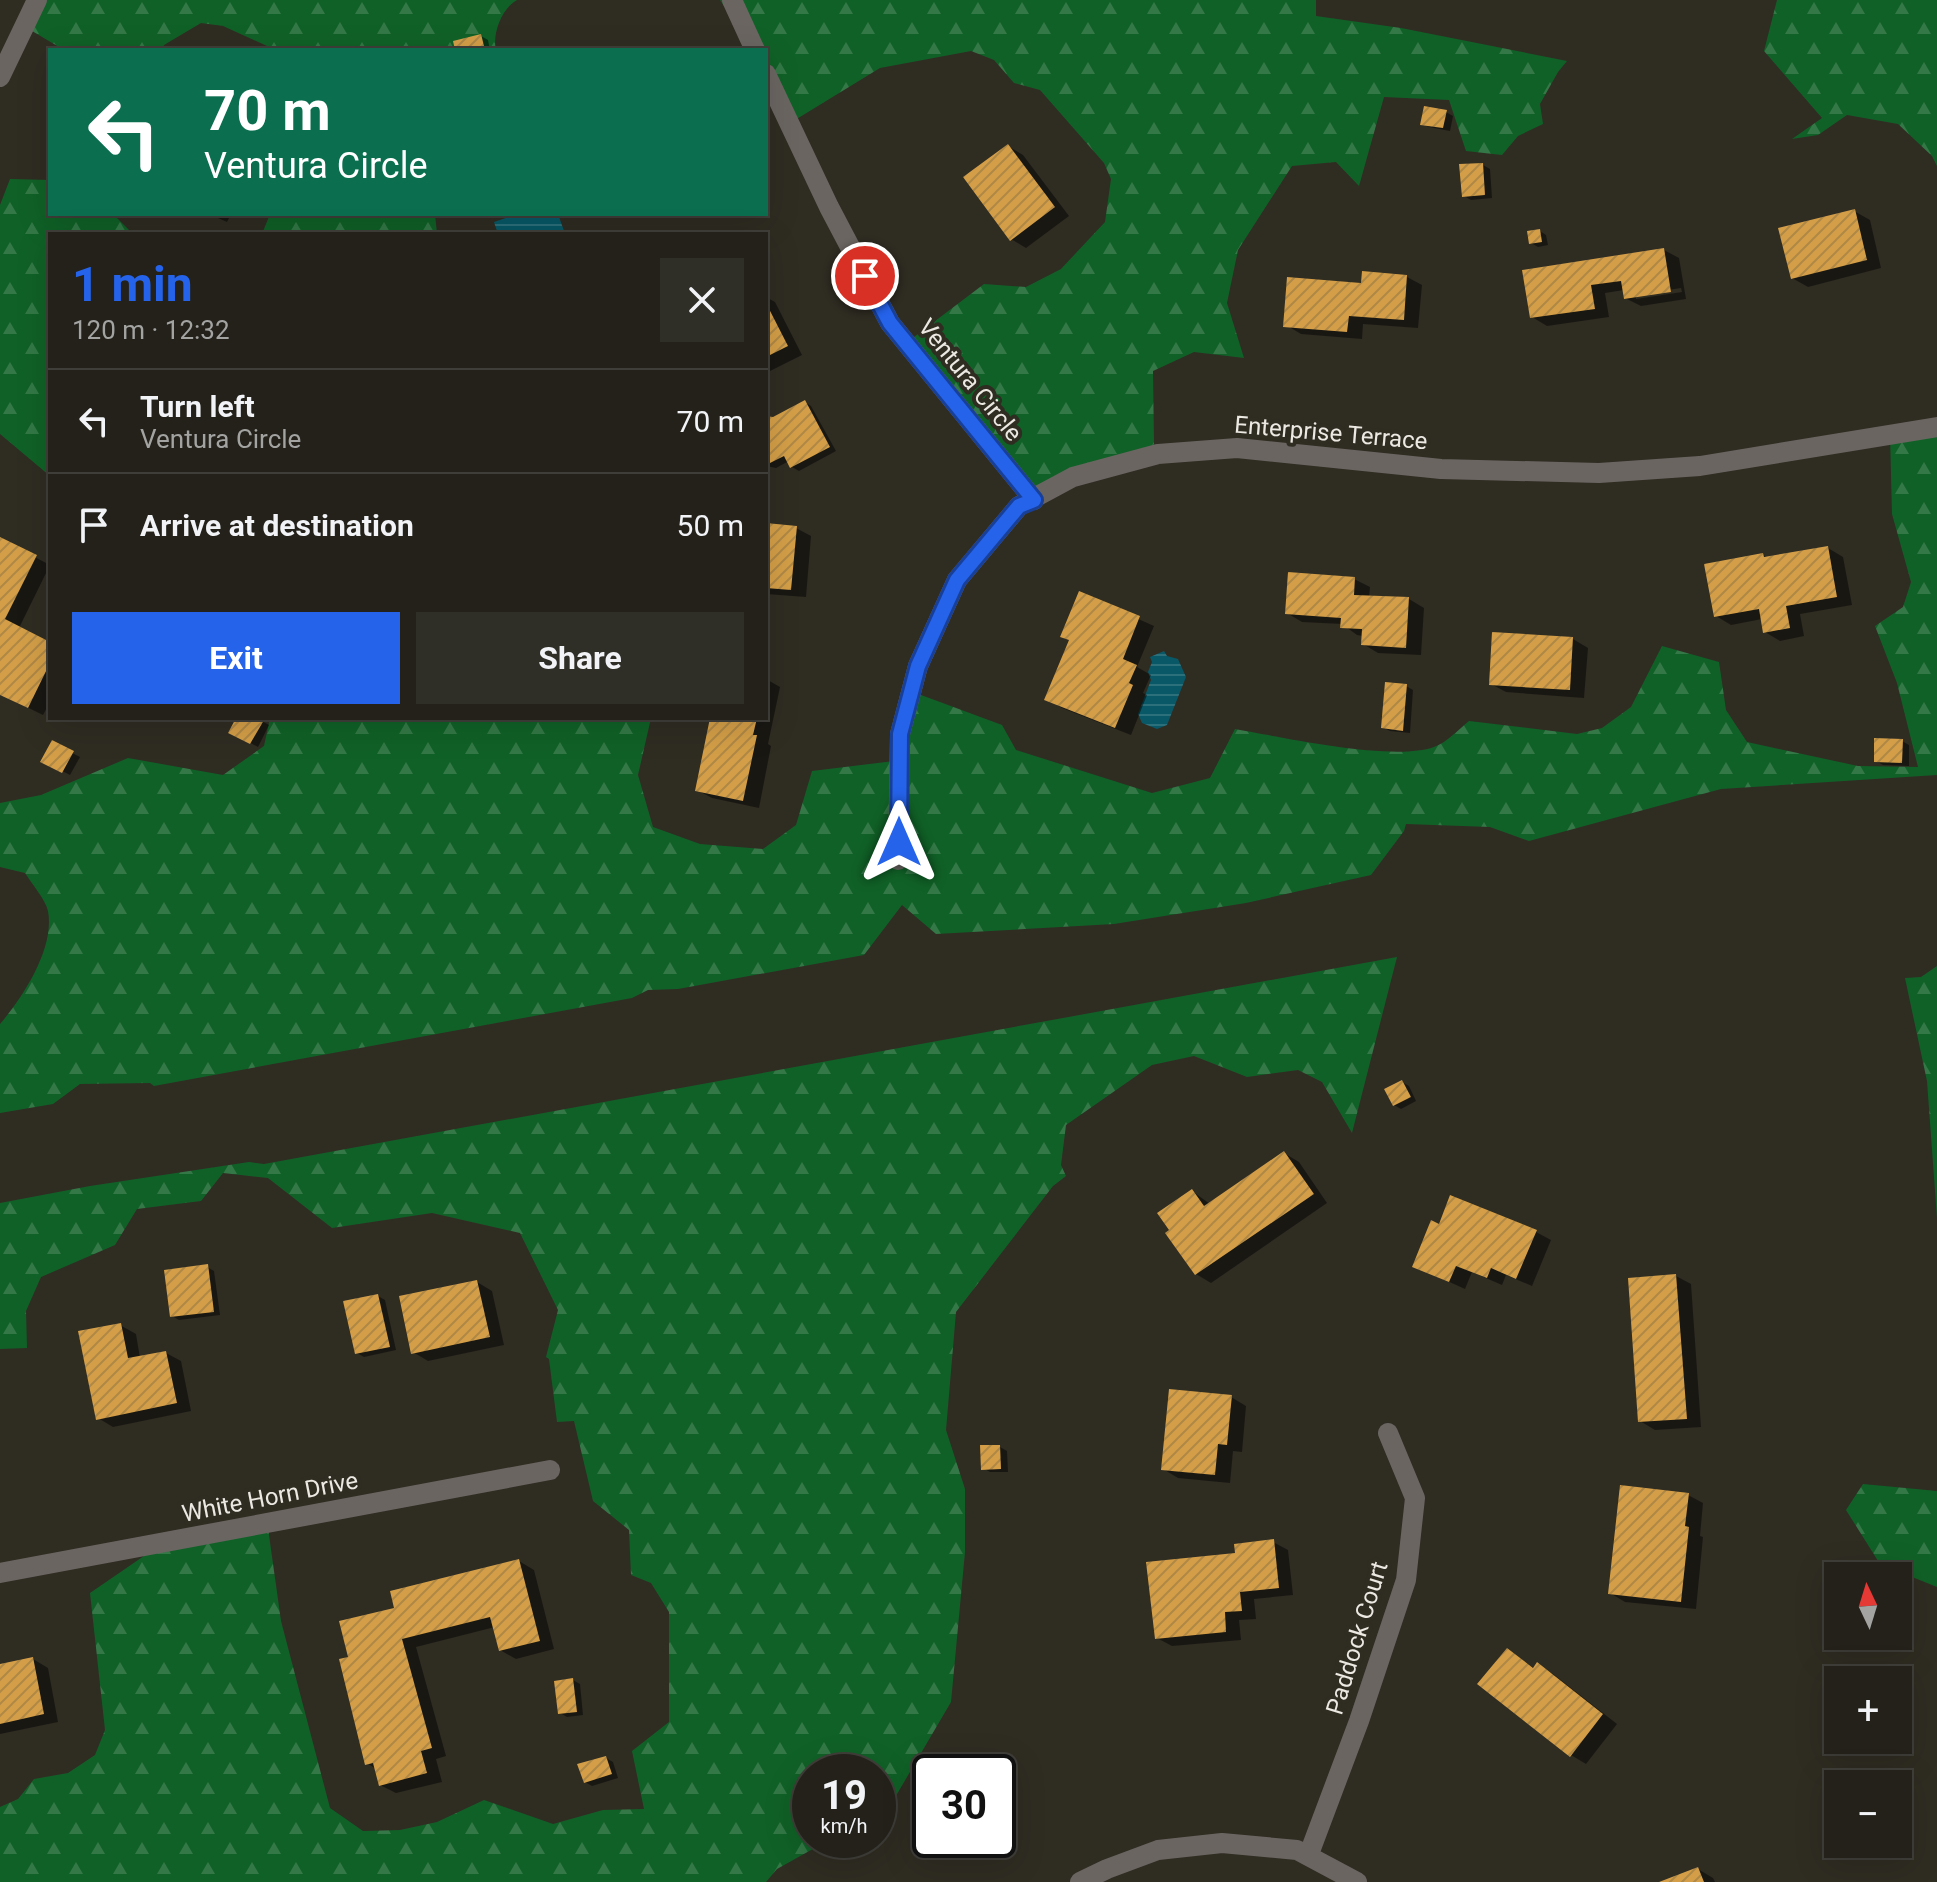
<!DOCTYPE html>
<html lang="en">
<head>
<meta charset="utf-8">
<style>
  :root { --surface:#23211a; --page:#2f2e27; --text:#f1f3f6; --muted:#a3a3a2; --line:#403e39; --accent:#2563eb }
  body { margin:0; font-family:Roboto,sans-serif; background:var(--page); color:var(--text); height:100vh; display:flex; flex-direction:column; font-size:30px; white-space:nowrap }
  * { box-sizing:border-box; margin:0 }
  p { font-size:26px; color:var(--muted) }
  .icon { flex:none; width:44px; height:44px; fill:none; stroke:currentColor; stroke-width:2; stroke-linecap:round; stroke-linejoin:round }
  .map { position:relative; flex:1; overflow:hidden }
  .sheet { position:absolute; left:48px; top:232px; width:720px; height:488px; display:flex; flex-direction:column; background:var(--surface); border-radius:0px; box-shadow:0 8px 32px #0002,0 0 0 2px var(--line) }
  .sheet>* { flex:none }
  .top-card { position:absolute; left:48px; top:48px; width:720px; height:168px; border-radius:0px; box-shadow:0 8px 32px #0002,0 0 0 2px var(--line); background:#0b6e4f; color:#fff; overflow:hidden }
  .needle { width:52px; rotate:356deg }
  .buttons { position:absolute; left:1824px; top:1562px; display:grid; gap:16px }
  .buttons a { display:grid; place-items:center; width:88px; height:88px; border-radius:0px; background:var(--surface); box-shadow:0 8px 32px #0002,0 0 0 2px var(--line); font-size:40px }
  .speed { position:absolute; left:792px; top:1754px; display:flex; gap:16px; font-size:40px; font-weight:700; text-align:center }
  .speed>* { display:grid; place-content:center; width:104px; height:104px; border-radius:50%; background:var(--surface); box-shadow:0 8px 32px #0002,0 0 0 2px var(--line); line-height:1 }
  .speed small { font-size:20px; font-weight:400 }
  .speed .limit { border:4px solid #111; border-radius:12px; background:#fff; color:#111 }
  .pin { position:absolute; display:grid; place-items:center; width:68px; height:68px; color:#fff; margin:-34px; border:4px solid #fff; border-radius:50%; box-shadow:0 2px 8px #0007 }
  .me { position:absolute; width:88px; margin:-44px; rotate:0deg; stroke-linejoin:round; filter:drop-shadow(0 0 6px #0008) }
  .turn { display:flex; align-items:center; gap:28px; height:168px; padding:0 24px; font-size:36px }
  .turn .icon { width:104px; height:104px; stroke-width:2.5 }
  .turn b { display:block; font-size:56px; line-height:68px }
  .round { display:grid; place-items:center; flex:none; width:84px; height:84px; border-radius:0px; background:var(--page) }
  .head { display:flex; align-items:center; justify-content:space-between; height:136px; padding:0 24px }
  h1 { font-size:48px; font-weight:700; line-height:60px; color:var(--accent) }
  .button { display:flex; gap:16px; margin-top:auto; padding:16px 24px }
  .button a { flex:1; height:92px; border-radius:0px; background:var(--accent); color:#fff; font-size:32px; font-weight:700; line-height:92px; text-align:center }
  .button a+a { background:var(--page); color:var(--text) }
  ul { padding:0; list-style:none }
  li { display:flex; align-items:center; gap:24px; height:104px; padding:0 24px; border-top:2px solid var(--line) }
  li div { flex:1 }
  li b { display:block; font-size:30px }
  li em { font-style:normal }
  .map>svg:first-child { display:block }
  .forest { fill:url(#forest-firs) }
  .water { fill:url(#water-rules) }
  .shadow { fill:#0007; fill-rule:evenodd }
  .building { fill:url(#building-hatch) }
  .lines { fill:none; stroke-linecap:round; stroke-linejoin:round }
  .minor { stroke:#6a6561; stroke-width:20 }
  .route-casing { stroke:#184099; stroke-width:20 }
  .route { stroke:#2563eb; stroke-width:14 }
  .labels { text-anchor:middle; stroke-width:8; stroke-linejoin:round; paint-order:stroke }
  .street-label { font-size:24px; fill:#ebe9e2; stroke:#2f2c22 }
</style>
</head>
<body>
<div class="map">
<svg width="1937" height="1882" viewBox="0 0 1937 1882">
  <defs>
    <pattern id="forest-firs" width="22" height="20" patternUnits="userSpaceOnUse" patternTransform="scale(2)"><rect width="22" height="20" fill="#106127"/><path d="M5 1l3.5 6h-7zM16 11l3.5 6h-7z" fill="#337846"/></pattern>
    <pattern id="water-rules" width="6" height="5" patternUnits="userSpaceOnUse" patternTransform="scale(2)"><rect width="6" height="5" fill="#085867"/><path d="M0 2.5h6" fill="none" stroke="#2c707c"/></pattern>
    <pattern id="building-hatch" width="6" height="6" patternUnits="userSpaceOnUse" patternTransform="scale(2)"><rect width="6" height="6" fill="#d39e47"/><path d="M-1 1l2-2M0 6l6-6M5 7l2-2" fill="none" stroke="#b08846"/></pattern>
  </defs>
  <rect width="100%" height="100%" fill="#2f2c22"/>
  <path class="forest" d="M33,0H517C502,8 492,34 496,50H276L223,26L201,23L164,45L162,50H64L22,25Z
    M720,0H1316V16L1401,28L1567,61L1558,72L1540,104L1543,124L1518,136L1502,155L1466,151L1449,100L1384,97L1359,186L1336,162L1292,166L1238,250L1227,303L1244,358L1194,352L1153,371L1154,444L1147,453L1029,493L910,340L984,284L1026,287L1061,269L1105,222L1111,179L1104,163L1040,90L1014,83L994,60L971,51L880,68L795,120L766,72V50H754Z
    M1777,0H1937V166L1932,156L1898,124L1847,115L1818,135L1792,139L1822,118L1764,51Z
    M10,179L50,180V214H113L133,234H50V476L0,434V205Z
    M270,214H435L437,234H262Z
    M1937,422V775L1721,789L1529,841L1490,827L1406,824L1404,831L1371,875L1246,903L1114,924L936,934L902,905L864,955L678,989L648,990L632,998L154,1086L150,1083L80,1084L53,1104L0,1113V1024C23,997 55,948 48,911C45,899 32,884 25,873L0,867V803L41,795L128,758L223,775L264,746L270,718H651L638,775L653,827L700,844L763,849L796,825L812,771L894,761L913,692L1002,725L1016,750L1152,793L1210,778L1235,729C1281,737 1393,762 1434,747C1446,743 1459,729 1469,721L1577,734L1602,728L1631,707L1662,646L1719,662L1726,710L1747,742L1858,766L1918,767L1897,683L1875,626L1903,607L1911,582L1892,514L1890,433Z
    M1397,957L1352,1133L1322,1082L1298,1070L1247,1077L1194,1056L1152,1065L1066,1125L1061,1165L1066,1176L1053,1186L956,1312L946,1430L965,1489V1552L951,1702L890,1806L878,1813V1772H810V1840H829L777,1869L766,1882H0V1807L18,1799L34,1779L68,1773L95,1755L105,1730L90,1593L176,1534L268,1528L281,1621L330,1808L363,1831L400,1830L437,1822L484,1800L553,1824L603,1810L644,1809L632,1751L669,1722V1612L651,1583L631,1575L629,1530L593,1501L574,1421L557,1422L549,1359L546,1357L558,1310L520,1233L432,1213L332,1228L268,1178L223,1173L201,1201L137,1209L115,1245L41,1277L26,1311L27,1348L0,1349V1203L90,1186L249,1162L264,1164Z
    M1937,966V1218L1927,1081L1905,978L1921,977Z
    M1863,1484L1937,1491V1587L1880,1564L1846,1510Z"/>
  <path class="water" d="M517,214H558L564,231L555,234H498L494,222Z
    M1164,651L1167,656L1178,659L1186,677L1167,725L1157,729L1142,723L1138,714L1151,680L1148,672L1152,662L1150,657Z"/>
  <path class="shadow" d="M481,36L488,40L490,50H457Z
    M1446,112L1453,116L1450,131L1429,127L1422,124Z
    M1008,146L1023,155L1069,216L1026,248L1011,239Z
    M1483,165L1490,169L1492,198L1471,200L1464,196Z
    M1854,211L1870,220L1881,268L1808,287L1792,278Z
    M209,214H231L227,222Z
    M1540,231L1546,235L1548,245L1538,247L1531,243Z
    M1664,250L1679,258L1686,299L1641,306L1625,298L1624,290L1605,293L1609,317L1547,326L1532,317L1524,272ZM1681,288L1682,292L1636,299V295Z
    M1407,277L1422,285L1418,328L1363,324L1362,339L1301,334L1286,325L1362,285Z
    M766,297L775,302L802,355L766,373Z
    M805,402L811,406L836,451L799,471L792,467L789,461L776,468L766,466V418L774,419Z
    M766,525L796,528L811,536L806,597L766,594Z
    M0,539L50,565L19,628L50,644V702L43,715L0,694Z
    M1828,548L1843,557L1852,605L1800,614L1804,636L1780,641L1765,632L1762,619L1731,625L1716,616L1763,555L1769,558Z
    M1354,579L1370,587L1369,597L1409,599L1424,608L1421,655L1378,653L1363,644V636L1357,635L1342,624L1302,622L1287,613Z
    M1080,593L1154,626L1137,667L1151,675L1143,693L1147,695L1131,735L1062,708L1047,699L1071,640Z
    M1573,639L1588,648L1584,698L1506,692L1491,684Z
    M766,679L780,687L768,744L771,746L759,808L712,798L697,790L712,718H766Z
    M1406,686L1413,690L1410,733L1390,731L1383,727Z
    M239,718H256L269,725L258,747L231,732Z
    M1902,741L1909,745V766L1883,765L1876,761Z
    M53,743L80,757L70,775L43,761Z
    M1402,1082L1409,1086L1416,1101L1401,1109L1394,1105Z
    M1284,1153L1299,1162L1327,1203L1211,1283L1196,1274L1192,1191L1210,1204Z
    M1536,1232L1551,1240L1532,1286L1506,1275L1502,1285L1472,1272L1465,1289L1414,1266Z
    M207,1267L214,1271L220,1315L179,1320L172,1316Z
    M1676,1276L1691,1284L1701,1427L1655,1430L1640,1421Z
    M477,1282L492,1291L504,1345L428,1361L413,1352Z
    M378,1296L385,1300L396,1350L364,1357L357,1353Z
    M120,1325L136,1334L140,1358L166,1353L181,1361L191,1411L113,1427L98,1418Z
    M1231,1397L1246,1406L1242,1452L1233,1451L1230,1483L1178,1478L1163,1469Z
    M1000,1447L1007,1451L1008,1472H990L983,1468Z
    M1688,1495L1703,1503L1700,1536L1703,1537L1696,1609L1625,1602L1610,1593Z
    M1273,1542L1288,1550L1293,1595L1254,1599L1256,1619L1239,1620L1241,1640L1172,1646L1157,1638L1237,1555Z
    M519,1561L534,1570L554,1649L516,1659L500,1650L495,1627L416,1647L446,1756L436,1759L442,1782L396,1793L380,1785L376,1769L367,1763L350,1658L397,1609Z
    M1507,1650L1535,1669L1538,1665L1553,1674L1617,1724L1586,1764L1571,1755Z
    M33,1659L48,1668L58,1722L0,1734V1666Z
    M573,1680L580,1684L583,1715L567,1717L560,1713Z
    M606,1758L613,1762L618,1778L592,1786L585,1782Z
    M1698,1869L1713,1878L1715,1882H1664Z"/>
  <path class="building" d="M481,34L485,50H455L453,41Z
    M1424,106L1447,110L1443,128L1420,125Z
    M1008,144L1055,207L1010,241L963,177Z
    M1483,163L1485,195L1462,197L1459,164Z
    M1855,209L1867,260L1791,279L1778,228Z
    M1540,229L1542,242L1529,244L1527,231Z
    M1664,248L1671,292L1624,299L1621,281L1591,285L1595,309L1530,318L1522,270Z
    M1362,271L1407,275L1404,320L1349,316L1347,332L1283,327L1287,277L1361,283Z
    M766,303L788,346L766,357Z
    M805,400L830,447L790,468L784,456L766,465V416L773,417Z
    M766,523L797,526L791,590L766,588Z
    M0,537L37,555L5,619L50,642V663L28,708L0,695Z
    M1828,546L1837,597L1786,606L1790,628L1763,633L1759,609L1714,617L1704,564L1763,553L1764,557Z
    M1288,572L1355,577L1354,595L1409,597L1406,648L1361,645L1362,629L1340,628L1341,618L1285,614Z
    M1079,591L1140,616L1123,659L1137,665L1129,683L1133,685L1115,728L1044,700L1069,640L1060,637Z
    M1492,632L1573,637L1570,690L1489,685Z
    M1385,682L1407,684L1403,731L1381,728Z
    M236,718L264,720L250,744L228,733Z
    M710,718H757L753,735H757L743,801L695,791Z
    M1874,738L1903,739L1902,763L1874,762Z
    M52,740L74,751L62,773L40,762Z
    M1402,1080L1411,1097L1393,1106L1384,1089Z
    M1284,1151L1314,1194L1195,1275L1165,1233L1169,1230L1157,1213L1192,1189L1204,1206Z
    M1450,1195L1537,1230L1516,1279L1491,1268L1487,1278L1456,1266L1449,1282L1412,1267L1431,1220L1439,1224Z
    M208,1264L214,1312L170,1317L164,1270Z
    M1676,1274L1687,1419L1638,1422L1628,1278Z
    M477,1280L490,1337L411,1354L399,1296Z
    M378,1294L390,1347L355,1354L343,1301Z
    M121,1323L128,1358L166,1351L177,1403L96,1420L78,1331Z
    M1169,1389L1232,1395L1227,1445L1218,1444L1215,1475L1161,1470Z
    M980,1445H1000L1001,1469L981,1470Z
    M1620,1485L1689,1493L1685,1526L1689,1527L1681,1602L1608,1594Z
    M1274,1539L1279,1588L1240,1592L1242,1611L1225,1612L1226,1632L1155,1639L1146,1562L1235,1553L1234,1544Z
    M519,1559L540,1641L499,1651L490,1617L402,1639L432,1748L421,1751L427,1773L379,1786L373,1763L365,1765L339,1659L348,1657L339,1621L394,1608L390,1591Z
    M1507,1648L1533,1668L1537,1662L1603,1714L1570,1757L1477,1684Z
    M33,1657L44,1714L0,1724V1664Z
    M573,1678L577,1712L558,1714L554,1681Z
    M606,1756L612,1774L584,1783L577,1764Z
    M1698,1867L1704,1882H1659Z"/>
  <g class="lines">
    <path class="minor" d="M732,0L755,50
      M766,74L829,207L890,323L1034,500
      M0,77L37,0
      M898,860L900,734L918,666L957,580L1019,506L1073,477L1158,454L1237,448L1441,469L1599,473L1700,466L1937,427
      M0,1573L550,1470
      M1309,1854L1359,1721L1406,1580L1415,1498L1388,1433
      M1080,1882L1107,1869L1158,1850L1222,1843L1297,1850L1357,1882"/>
  </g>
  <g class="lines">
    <defs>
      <path id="route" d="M865,276L890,323L1034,500L1019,506L957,580L918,666L900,734L899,842"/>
    </defs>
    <use href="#route" class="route-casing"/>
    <use href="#route" class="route"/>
  </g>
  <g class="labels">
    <g class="street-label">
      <text transform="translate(970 380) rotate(51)" y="8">Ventura Circle</text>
      <text transform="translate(1331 433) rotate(5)" y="8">Enterprise Terrace</text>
      <text transform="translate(270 1497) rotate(-11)" y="8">White Horn Drive</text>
      <text transform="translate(1357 1638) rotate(-73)" y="8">Paddock Court</text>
    </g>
  </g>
</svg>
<div class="buttons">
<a><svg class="needle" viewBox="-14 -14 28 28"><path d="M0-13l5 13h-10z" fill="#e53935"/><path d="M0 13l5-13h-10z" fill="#a3a3a2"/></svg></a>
<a>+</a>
<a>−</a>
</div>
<div class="speed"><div>19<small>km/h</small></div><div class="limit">30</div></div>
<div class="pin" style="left:865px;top:276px;background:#d93025"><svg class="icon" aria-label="arrive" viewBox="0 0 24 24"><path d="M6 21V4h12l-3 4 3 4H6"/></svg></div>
<svg class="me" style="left:899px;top:842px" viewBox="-20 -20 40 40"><path d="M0-17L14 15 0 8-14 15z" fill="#2563eb" stroke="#fff" stroke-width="4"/></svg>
<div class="top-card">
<div class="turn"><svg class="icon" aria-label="left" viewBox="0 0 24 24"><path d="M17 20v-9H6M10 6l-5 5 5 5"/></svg><div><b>70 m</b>Ventura Circle</div></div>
</div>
<section class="sheet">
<div class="head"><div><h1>1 min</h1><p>120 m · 12:32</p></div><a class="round"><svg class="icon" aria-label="close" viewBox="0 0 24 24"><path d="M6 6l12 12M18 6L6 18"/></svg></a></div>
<ul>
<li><svg class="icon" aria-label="left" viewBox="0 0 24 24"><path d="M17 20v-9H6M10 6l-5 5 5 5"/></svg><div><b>Turn left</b><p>Ventura Circle</p></div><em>70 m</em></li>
<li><svg class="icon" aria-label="arrive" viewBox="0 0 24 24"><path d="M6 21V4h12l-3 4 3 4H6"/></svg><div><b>Arrive at destination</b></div><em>50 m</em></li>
</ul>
<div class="button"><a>Exit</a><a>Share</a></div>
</section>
</div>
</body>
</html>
